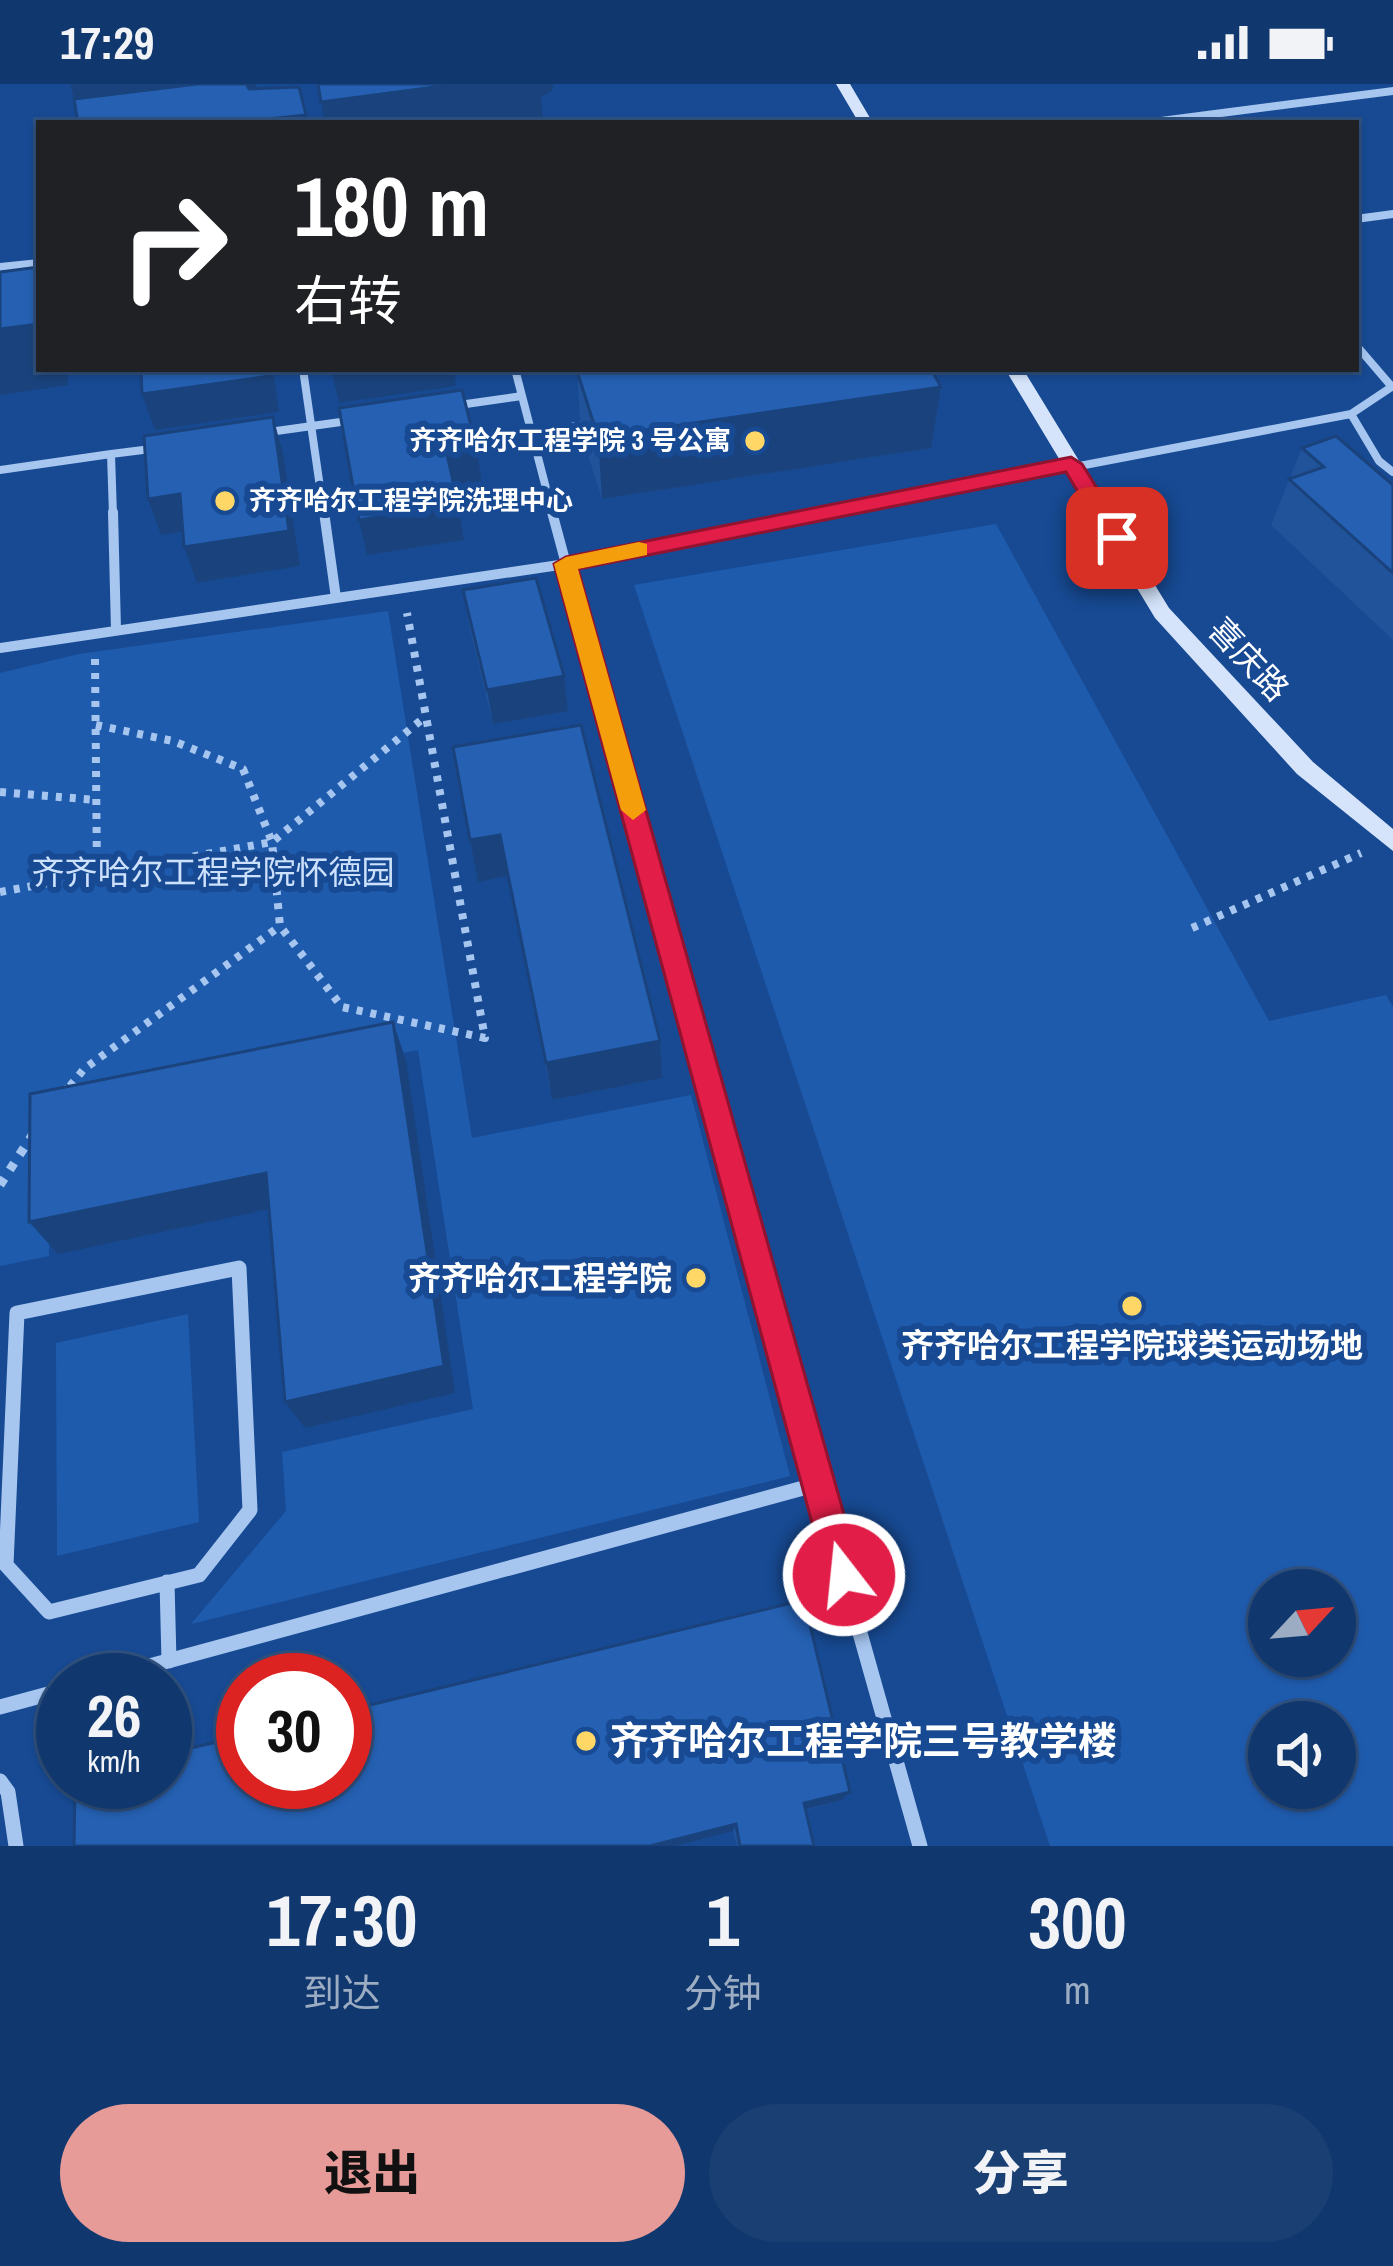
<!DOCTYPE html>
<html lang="zh">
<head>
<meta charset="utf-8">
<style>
  :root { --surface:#11386e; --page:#1a3f73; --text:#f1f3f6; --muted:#9cacc2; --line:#305281; --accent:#e69b98 }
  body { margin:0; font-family:"Archivo Narrow","Noto Sans SC",sans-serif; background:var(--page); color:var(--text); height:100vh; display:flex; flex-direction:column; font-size:45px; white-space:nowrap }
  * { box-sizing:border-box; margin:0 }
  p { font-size:39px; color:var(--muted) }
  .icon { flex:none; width:66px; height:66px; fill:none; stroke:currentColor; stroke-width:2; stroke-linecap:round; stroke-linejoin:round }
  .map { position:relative; height:1762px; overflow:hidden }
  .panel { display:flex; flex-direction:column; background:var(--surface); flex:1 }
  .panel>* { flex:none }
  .guide { position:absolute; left:36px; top:36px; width:1323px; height:252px; border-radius:0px; box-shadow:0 3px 9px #0004,0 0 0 3px var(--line); background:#202124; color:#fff; overflow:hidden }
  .needle { width:78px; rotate:64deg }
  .buttons { position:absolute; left:1248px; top:1485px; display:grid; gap:24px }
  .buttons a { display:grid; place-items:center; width:108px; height:108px; border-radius:50%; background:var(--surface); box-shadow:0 3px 9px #0004,0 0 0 3px var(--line); font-size:60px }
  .speed { position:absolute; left:36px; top:1569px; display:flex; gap:24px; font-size:60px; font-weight:700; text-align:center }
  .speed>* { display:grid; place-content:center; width:156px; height:156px; border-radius:50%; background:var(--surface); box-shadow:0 3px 9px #0004,0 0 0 3px var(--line); line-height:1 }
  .speed small { font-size:30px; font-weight:400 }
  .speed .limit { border:18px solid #d22; background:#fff; color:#111 }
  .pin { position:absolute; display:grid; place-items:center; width:102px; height:102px; color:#fff; margin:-51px; border-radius:24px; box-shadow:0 6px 18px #0006 }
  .me { position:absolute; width:132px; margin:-66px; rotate:344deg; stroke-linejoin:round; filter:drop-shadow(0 0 9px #0008) }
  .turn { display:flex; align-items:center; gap:42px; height:252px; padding:0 60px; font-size:54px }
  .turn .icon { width:156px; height:156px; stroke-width:2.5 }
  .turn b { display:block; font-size:84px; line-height:102px }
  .eta { display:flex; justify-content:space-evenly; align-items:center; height:204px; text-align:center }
  .eta b { font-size:72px; font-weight:800; line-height:84px }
  .button { display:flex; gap:24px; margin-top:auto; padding:24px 60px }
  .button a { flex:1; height:138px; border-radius:72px; background:var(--accent); color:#111; font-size:48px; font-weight:800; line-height:138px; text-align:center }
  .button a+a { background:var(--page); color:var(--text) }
  .status { display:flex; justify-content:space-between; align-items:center; height:84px; padding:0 60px; background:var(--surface); direction:ltr }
  .status svg { height:33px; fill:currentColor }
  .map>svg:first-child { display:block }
  .green { fill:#1f5bad; fill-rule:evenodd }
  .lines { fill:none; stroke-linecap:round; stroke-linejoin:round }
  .path-far1 { stroke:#a6c6f0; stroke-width:8; stroke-dasharray:6 8; stroke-linecap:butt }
  .path { stroke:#a6c6f0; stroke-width:9; stroke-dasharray:8 10; stroke-linecap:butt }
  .minor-far2 { stroke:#a6c6f0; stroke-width:8 }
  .minor-far1 { stroke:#a6c6f0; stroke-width:10 }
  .minor { stroke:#a6c6f0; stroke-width:15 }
  .tertiary { fill:#a6c6f0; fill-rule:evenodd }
  .secondary { fill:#d5e4fb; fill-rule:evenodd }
  .wall { fill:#205399 }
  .shaded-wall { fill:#1a437d }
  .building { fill:#2560b2; stroke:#1a437d; stroke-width:3 }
  .route { fill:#e11d48; stroke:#92132f; stroke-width:3 }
  .slow { fill:#f59e0b }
  .poi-dot { fill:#ffd766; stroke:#174a93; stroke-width:4.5 }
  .labels { text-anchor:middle; stroke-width:12; stroke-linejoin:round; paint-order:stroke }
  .far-poi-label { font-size:27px; font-weight:bold; fill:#fff; stroke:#174a93; text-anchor:end }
  .street-label { font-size:33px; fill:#fff; stroke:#174a93 }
  .park-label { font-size:33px; fill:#cde1fc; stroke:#174a93 }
  .poi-label { font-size:33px; font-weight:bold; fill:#fff; stroke:#174a93; text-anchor:end }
  .near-poi-label { font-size:39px; font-weight:bold; fill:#fff; stroke:#174a93; text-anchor:start }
</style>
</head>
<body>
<div class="status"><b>17:29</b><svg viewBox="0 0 49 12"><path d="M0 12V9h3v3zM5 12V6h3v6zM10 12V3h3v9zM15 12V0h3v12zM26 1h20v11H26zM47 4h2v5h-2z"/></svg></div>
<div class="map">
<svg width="1393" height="1762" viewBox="0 0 1393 1762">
  <rect width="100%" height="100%" fill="#174a93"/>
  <path class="green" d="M996,440L1269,937L1386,911L1393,923V1762H1050L634,501ZM1269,1506H1335V1572H1269ZM1269,1638H1335V1704H1269Z
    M388,527L472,1054L691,1011L790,1392L191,1540L286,1427L282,1368L473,1325L418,966L50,1040L49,1172L0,1182V589L79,570Z
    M188,1230L199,1438L57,1472L56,1259Z"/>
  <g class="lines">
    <path class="path-far1" d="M95,575L97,790
      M96,641L173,657L243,685L272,758L280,842L342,923L485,954L407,529
      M0,708L96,716
      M0,808L272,758L425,633
      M1192,844L1361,769
      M70,1002L84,985L280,842"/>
    <path class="path" d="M64,1010L72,999
      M0,1101L33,1050"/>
    <path class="minor-far2" d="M1356,135L1393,130
      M1356,261L1392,303
      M303,285L324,431
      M515,285L553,431
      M452,322L522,312
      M1351,330L1379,377L1393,388
      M262,349L355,336
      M532,349L596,339
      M0,386L111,370
      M113,431L111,370L159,364
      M823,431L1351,330L1393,302"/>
    <path class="minor-far1" d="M113,428L116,546
      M324,428L336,514
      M552,428L566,480L839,428
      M0,564L566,480L709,1002"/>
    <path class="minor" d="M239,1184L250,1426L199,1491L49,1528L6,1481L17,1229Z
      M818,1400L920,1762
      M167,1498L169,1577
      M98,1596L818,1400L708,999
      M0,1623L63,1606
      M0,1697L8,1708L16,1762"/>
    <path class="tertiary" d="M1393,3V11L1175,39H1139L1145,35Z
      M39,175V183L0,187V179Z"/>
    <path class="secondary" d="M836,0H850L873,39H859Z
      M1005,285H1023L1169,524L1313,678L1393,745V767L1297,690L1155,534Z"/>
  </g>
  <path class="wall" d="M577,287L941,303L931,364L602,415L581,349Z
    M1302,364L1393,401V556L1271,441Z
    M463,506L564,592L568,627L493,640L469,542Z
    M581,641L660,957L662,994L552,1016L508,792L478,798L470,756Z
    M842,1716L806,1726L814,1762H737L733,1747L74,1762Z"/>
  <path class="shaded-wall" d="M78,0H256L257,13L81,36L70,1Z
    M458,0H553V6L541,13L543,34L506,39H325L321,18Z
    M306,31L308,39H230Z
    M39,240V285H67L68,301L0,311V245Z
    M269,285H273L279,328L155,346L142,310Z
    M331,285H454L456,302L339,319Z
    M941,303L931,364L602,415L598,353Z
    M273,333L283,369L300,482L197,499L184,463Z
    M477,366L482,401L453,406L447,370Z
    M180,410L193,445L161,451L148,415Z
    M458,420L464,456L367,471L359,436Z
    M564,592L568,627L493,640L487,606Z
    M500,751L508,792L478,798L470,756Z
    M393,938L406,976L455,1309L305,1344L285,1318Z
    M660,957L662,994L552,1016L546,979Z
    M266,1089L284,1122L58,1170L29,1138Z
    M850,1708L842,1716L798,1727L804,1719Z
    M736,1740L733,1747L675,1762H650Z"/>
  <path class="building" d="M197,0H246L249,5L299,3L306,31L230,39H78L74,15Z
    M318,0H458L321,18Z
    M39,183V240L0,245V188Z
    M141,285H269L270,292L142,310Z
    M593,285H931L941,303L598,353L577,287Z
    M462,306L477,366L447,370L458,420L359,436L339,324Z
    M273,333L289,447L184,463L180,410L148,415L144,352Z
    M1336,352L1393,401V489L1289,395L1324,383L1302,364Z
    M536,494L564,592L487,606L463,506Z
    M581,641L660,957L546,979L500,751L470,756L453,663Z
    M393,938L444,1282L285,1318L266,1089L29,1138L30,1010Z
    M804,1516L850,1708L804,1719L814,1762H740L736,1740L650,1762H74L75,1698H165V1670L243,1652V1698H345V1627Z"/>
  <path class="route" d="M1071,373L1082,380L1128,454L1124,460H1109L1066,388L578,485L861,1491L856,1503L844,1508L831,1503L826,1491L554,480L566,473Z"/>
  <path class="slow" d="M639,458L647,460V471L578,485L646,726L633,736L621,726L554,480L566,473Z"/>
  <g class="poi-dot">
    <circle cx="755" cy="357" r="12"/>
    <circle cx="225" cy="417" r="12"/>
    <circle cx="696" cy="1194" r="12"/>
    <circle cx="1132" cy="1222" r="12"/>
    <circle cx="586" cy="1657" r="12"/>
  </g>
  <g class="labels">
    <g class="far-poi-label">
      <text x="731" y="366">齐齐哈尔工程学院 3 号公寓</text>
      <text x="249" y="426" text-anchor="start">齐齐哈尔工程学院洗理中心</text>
    </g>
    <g class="street-label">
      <text transform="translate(1249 575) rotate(47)" y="12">喜庆路</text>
    </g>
    <g class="park-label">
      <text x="213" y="800">齐齐哈尔工程学院怀德园</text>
    </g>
    <g class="poi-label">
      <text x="672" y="1206">齐齐哈尔工程学院</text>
      <text x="1132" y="1273" text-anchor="middle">齐齐哈尔工程学院球类运动场地</text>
    </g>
    <g class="near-poi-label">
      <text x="610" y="1671">齐齐哈尔工程学院三号教学楼</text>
    </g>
  </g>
</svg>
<div class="buttons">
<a><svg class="needle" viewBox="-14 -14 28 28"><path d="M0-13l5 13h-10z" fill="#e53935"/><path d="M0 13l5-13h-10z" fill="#9cacc2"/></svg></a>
<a><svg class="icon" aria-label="sound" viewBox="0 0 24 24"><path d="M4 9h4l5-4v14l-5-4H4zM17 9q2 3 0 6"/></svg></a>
</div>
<div class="speed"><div>26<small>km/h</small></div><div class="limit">30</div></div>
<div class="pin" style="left:1117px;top:454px;background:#d93025"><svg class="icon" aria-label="arrive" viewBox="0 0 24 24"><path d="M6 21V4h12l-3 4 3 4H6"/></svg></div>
<svg class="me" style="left:844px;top:1491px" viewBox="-20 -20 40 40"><circle r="17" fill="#e11d48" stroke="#fff" stroke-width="3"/><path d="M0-11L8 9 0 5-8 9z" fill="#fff"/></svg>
<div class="guide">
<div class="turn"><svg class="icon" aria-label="right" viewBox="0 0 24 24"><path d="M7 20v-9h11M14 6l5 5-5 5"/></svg><div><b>180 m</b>右转</div></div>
</div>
</div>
<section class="panel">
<div class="eta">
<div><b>17:30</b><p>到达</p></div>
<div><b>1</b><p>分钟</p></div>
<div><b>300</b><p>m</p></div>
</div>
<div class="button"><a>退出</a><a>分享</a></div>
</section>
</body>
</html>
